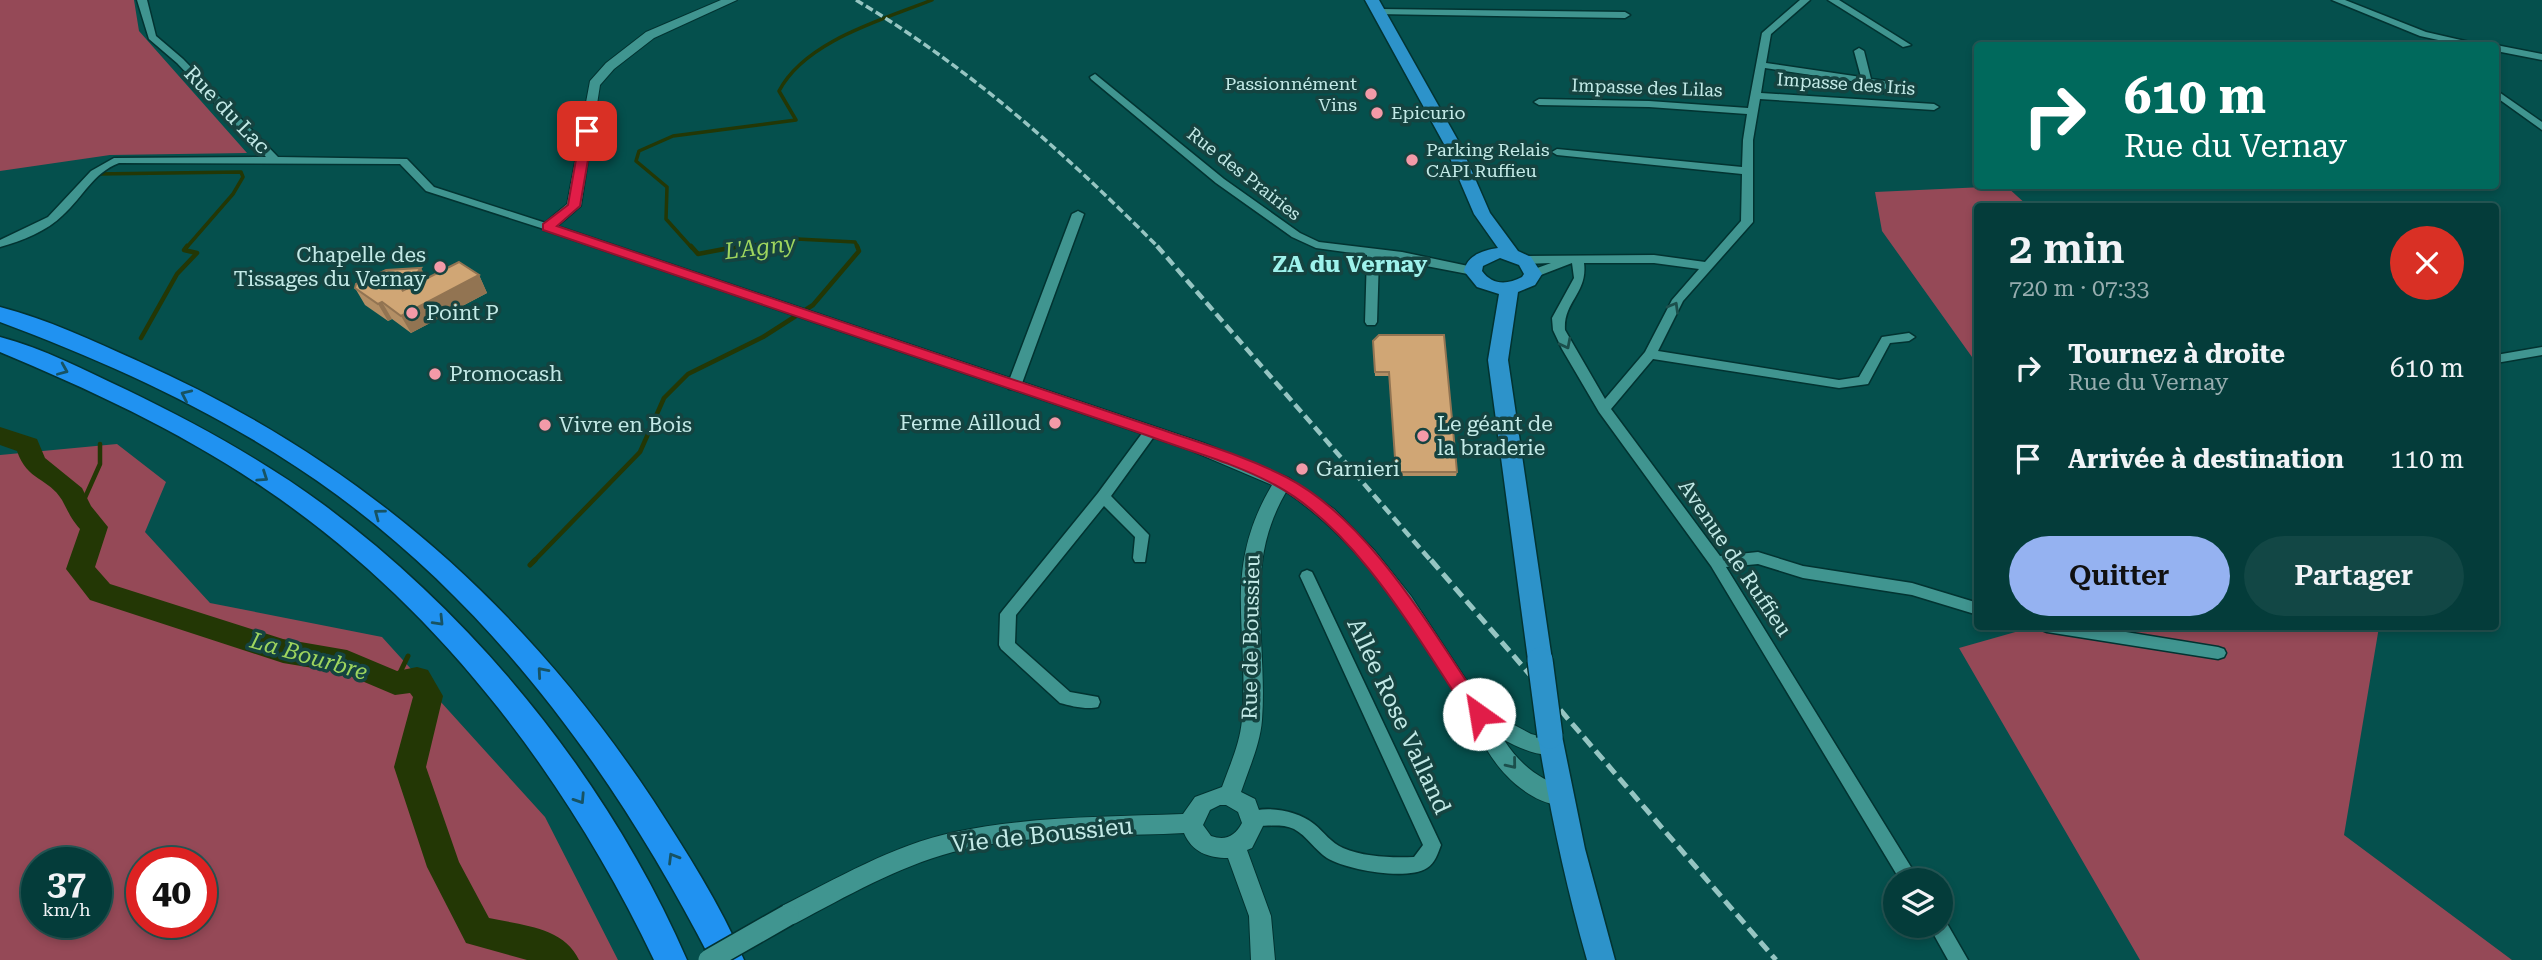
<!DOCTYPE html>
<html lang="fr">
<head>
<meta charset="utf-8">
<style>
  :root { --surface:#043c3a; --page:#124745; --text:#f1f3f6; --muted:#97adaf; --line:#255654; --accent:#95b2f1 }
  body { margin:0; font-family:"Roboto Serif",serif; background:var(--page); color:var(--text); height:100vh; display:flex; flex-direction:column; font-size:26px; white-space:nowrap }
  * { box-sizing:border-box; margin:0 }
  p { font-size:23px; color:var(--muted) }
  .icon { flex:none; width:38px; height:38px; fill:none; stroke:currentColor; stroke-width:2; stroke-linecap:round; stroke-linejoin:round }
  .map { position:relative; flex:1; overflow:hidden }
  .panel { position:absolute; left:1974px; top:203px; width:525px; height:427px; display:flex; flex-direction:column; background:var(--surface); border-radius:7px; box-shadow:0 4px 10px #0003,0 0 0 2px var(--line) }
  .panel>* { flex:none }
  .banner { position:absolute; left:1974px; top:42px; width:525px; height:147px; border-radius:7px; box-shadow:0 4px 10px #0003,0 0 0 2px var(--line); background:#00695c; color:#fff; overflow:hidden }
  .controls { position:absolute; left:1883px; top:868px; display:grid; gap:14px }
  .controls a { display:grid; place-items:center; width:70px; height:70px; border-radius:50%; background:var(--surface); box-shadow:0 4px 10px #0003,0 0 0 2px var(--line); font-size:35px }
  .speed { position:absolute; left:21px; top:847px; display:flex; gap:14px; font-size:35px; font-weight:700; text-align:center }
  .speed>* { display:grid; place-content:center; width:91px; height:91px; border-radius:50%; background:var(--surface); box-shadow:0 4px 10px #0003,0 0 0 2px var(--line); line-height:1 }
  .speed small { font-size:18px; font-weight:400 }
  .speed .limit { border:10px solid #d22; background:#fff; color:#111 }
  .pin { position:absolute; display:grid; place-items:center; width:60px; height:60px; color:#fff; margin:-30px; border-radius:14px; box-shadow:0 4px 10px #0006 }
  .me { position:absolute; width:77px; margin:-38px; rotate:328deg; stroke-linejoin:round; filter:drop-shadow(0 0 5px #0008) }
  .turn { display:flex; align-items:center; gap:24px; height:147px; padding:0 35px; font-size:32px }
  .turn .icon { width:91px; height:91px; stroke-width:2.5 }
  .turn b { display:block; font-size:49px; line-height:60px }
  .round { display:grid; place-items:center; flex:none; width:74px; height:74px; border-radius:37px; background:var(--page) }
  .head { display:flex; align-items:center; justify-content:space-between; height:119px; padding:0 35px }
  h1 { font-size:42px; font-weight:600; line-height:52px }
  .primary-button { display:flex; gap:14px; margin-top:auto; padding:14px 35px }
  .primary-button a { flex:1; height:80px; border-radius:42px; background:var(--accent); color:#111; font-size:28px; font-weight:600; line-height:80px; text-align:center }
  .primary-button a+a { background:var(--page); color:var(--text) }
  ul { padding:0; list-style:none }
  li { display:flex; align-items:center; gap:21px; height:91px; padding:0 35px }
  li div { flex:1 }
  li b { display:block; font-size:26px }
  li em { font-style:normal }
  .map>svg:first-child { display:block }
  .green { fill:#954957; fill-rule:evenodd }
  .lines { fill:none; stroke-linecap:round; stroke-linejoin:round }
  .stream-far2 { stroke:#233705; stroke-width:3.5 }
  .stream-far1 { stroke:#233705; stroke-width:4.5 }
  .stream { stroke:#233705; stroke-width:5 }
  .river { fill:#233705; fill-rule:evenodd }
  .minor-casing { stroke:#023331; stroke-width:3 }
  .tertiary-casing { stroke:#023331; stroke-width:2 }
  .primary-casing { stroke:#023331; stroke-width:3 }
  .motorway-casing { stroke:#023331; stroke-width:3 }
  .minor { fill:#409590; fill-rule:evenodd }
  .tertiary { fill:#409590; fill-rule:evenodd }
  .primary { fill:#2d93ca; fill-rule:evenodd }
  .motorway { fill:#2092f1; fill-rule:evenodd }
  .rail-far2 { stroke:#96c5c2; stroke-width:3.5; stroke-dasharray:8 3.5; stroke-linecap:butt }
  .rail-far1 { stroke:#96c5c2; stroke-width:4.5; stroke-dasharray:10 5; stroke-linecap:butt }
  .rail { stroke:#96c5c2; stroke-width:5; stroke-dasharray:12 6; stroke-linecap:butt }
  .tertiary-bridge-casing { stroke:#023331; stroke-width:24; stroke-linecap:butt }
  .primary-bridge-casing { stroke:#023331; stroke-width:28; stroke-linecap:butt }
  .tertiary-bridge { stroke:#409590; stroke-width:21 }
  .primary-bridge { stroke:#2d93ca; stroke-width:25 }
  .wall { fill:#b38f65 }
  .shaded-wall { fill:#927452 }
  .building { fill:#d0a675; stroke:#927452; stroke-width:2 }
  .oneway { stroke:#1b4f4c }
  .oneway2 { stroke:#175363 }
  .route { fill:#e11d48; stroke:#92132f; stroke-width:2 }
  .poi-dot { fill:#f39aa8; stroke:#154340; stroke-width:2.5 }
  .labels { text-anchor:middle; stroke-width:7; stroke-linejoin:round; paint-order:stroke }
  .far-poi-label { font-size:18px; fill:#c3eae7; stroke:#154340; text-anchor:start }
  .far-street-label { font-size:18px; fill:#c3eae7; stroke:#154340 }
  .street-label { font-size:21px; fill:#c3eae7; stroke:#154340 }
  .poi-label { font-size:21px; fill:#c3eae7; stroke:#154340; text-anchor:start }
  .water-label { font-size:23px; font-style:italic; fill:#9ed55e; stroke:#154340 }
  .neighbourhood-label { font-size:23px; font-weight:bold; fill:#9ef2ec; stroke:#154340 }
  .near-street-label { font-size:24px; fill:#c3eae7; stroke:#154340 }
</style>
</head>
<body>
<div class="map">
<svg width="2542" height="960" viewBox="0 0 2542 960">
  <rect width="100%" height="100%" fill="#05504d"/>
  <path class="green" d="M0,0H134L139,31L247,153L110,155L0,171Z
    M2006,186L2028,206H1978L1977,364L1882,231L1875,192Z
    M117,444L166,482L145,532L210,603L382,637L545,817L618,960H0V455ZM37,863H96V922H37ZM142,863H201V922H142Z
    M2033,627H2379L2344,835L2512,960H2140L1959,648Z"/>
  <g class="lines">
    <path class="stream-far2" d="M96,174L241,172L243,177L233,194L186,248
      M692,248L666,219L667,187L636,161L639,151L673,136L796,120L779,91C805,41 882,20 932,0
      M731,248L797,239L855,242L858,248"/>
    <path class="stream-far1" d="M691,246L698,254L740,246
      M141,338L177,274L197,253L184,250L187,246
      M79,511L100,464V444
      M533,562L640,452L664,398L688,374L763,337L813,305L859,251L857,246"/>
    <path class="stream" d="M530,565L535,560
      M395,683L408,656"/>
    <path class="river" d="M0,427L37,439L45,458L82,488L91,506L108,527L95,567L110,584L283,639L347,650L397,671L417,667L428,670L443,696L426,767L459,862L489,918C521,925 564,927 579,960H527L466,943L427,867L394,767L413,697L410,693L395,695L343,673L283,663L90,600L66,569L80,529C71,519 68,511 62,500C49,478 27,481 17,451L0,445Z"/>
    <defs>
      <path id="minor" d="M137,0H147L156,36L183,59L278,157L407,159L434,187L552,225L554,227L552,229H544L426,191L400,164L119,163C93,173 83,197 63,215C47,231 22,241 0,247V240L48,217L91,171L114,158L266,157L177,63L149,39Z
        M1800,0H1810L1771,34L1766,63L1861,77L1854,51L1859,48L1864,51L1871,79L1885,81L1888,90L1883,93L1879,92L1877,85L1765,68L1761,93L1934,104L1939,107L1934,110L1760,99L1753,140V222L1683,301L1658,351L1839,380L1859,377L1882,337L1909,333L1915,337L1909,341L1890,343L1868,384L1839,388L1653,359L1611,409L1720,556L1758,552L1803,566L1912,583L1978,603V615L1912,595L1803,578L1758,564L1726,567L1919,880H1900L1711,566L1599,412L1562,349L1553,330L1552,318L1574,278L1572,263L1533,278L1527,274L1529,271L1551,263L1524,264L1518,260L1524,256L1654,255L1705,262L1741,221L1742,174L1557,155L1552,152L1557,149L1742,167L1743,140L1747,114L1649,107L1539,105L1534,102L1539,99L1649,101L1748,108L1762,33ZM1584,263H1654L1699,269L1672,300L1645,352L1605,399L1565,330C1563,302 1588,293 1584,263Z
        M1828,0H1839L1911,45L1903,47Z
        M2332,0H2345L2426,32L2487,46H2466L2420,36Z
        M1379,9L1625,12L1630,15L1625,18L1376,14V10Z
        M2496,45L2542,54V60L2496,51Z
        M1095,74L1224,179L1300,233L1319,242L1402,252L1473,267L1479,271L1473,275L1379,257L1377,322L1375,325H1367L1365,322L1367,255L1316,248L1292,237L1216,183L1091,79L1090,77Z
        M2496,90L2542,122V130L2496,97Z
        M1078,211L1084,214L1021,386L1019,389H1009L1007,386L1072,214Z
        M2542,347V355L2496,363V355Z
        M1151,426L1158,431L1111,496L1149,535L1145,562H1135L1133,558L1135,537L1104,506L1016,615L1015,643L1070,692L1098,697L1100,702L1098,707C1087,710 1071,706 1060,703L1001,649L999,645L1000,614L1003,610L1098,493L1146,428Z
        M1307,570L1312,572L1314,576L1441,845C1438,853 1435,863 1427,868C1407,881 1347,870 1327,858C1315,850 1307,836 1294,829C1279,822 1261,829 1246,823L1243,818L1246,813C1266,805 1297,810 1314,824C1324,832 1331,843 1343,848C1364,857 1392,858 1414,857L1423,845L1300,576L1302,572Z
        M2040,626H2089L2218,647L2224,649L2226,653L2224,657L2218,659L2047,632L2042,630Z
        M1941,918L1945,920L1968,960H1948L1929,926H1941Z"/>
      <path id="tertiary" d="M721,0H737L654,38L614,69L600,85L581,206L558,226L1204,443L1289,478L1334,509L1375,551L1411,596L1486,710L1531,734L1559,741L1562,747L1559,753C1542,759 1520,748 1504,740C1521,766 1539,779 1568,789L1571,796L1568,803C1548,810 1520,790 1507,776C1487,756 1476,728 1461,704C1414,627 1363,543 1286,492C1242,567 1268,639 1262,720C1260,745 1249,768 1241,792L1255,799L1264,824L1252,848L1247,850L1271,916L1275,960H1251L1249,916L1228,858C1208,858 1192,852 1184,833C1110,837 1025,833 953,852C897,867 847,896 796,923L788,926L780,923L777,915L780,907C836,879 893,845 955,832C1030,816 1108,817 1183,814L1195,797L1222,787C1230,765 1240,743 1242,720C1250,629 1221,571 1272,485L1192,451L543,230V224L567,204L590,81L606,63L646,32ZM1220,805H1226L1238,812L1242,823C1235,836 1226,841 1211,836L1203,825L1210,810Z"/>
      <path id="primary" d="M1365,0H1379L1460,144L1490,213L1518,251L1531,257L1542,274L1535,285L1518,292L1508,360L1552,660L1548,667L1540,669L1532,667L1528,660L1488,360L1499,294L1477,287L1464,271C1467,255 1484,250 1498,248L1474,214L1444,144ZM1500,258L1519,265L1524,274L1522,277C1507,285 1492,285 1482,271L1483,266Z
        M1550,726L1559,729L1562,736L1585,849L1615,960H1587C1566,886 1550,812 1538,736L1541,729Z"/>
      <path id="motorway" d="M0,307C47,319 93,341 138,361C357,459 520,600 653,800C686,851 720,904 744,960H711C619,781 501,616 337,495C235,420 118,366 0,322Z
        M0,337C43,348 86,371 127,390C195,423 263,460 324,505C479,620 610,783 687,960H654C565,774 436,604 264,488C181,432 91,390 0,352Z"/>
    </defs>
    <use href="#minor" class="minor-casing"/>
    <use href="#tertiary" class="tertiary-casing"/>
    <use href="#primary" class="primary-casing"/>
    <use href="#motorway" class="motorway-casing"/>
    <use href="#minor" class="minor"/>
    <use href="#tertiary" class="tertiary"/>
    <use href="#primary" class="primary"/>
    <use href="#motorway" class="motorway"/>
    <path class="rail-far2" d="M856,0C970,68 1066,154 1159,248"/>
    <path class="rail-far1" d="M1157,246L1432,562"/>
    <path class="rail" d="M1431,560L1776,960"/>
    <defs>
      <path id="tertiary-bridge" d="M709,960L788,915"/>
      <path id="primary-bridge" d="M1540,660L1550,736"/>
    </defs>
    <use href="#tertiary-bridge" class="tertiary-bridge-casing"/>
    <use href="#primary-bridge" class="primary-bridge-casing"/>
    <use href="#tertiary-bridge" class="tertiary-bridge"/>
    <use href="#primary-bridge" class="primary-bridge"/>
  </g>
  <path class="wall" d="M479,275L487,293L411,333L392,319L388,321L365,305L355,288L427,279Z
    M1373,341L1457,472L1456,476H1396L1389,376H1375Z"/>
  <path class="shaded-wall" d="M421,268L431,286L402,291Z
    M479,275L487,293L411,333L401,316Z
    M382,302L392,319L388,321L378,304Z"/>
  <path class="building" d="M459,262L479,275L401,316L382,302L378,304L355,288L356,284L386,270L421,268L402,291Z
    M1379,335H1444L1457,472H1396L1389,372H1375L1373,341Z"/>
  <defs><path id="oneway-chevron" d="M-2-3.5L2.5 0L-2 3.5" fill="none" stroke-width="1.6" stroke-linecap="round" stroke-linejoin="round" transform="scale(1.75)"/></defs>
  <g class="oneway">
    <use href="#oneway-chevron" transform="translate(1674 307) rotate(-60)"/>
    <use href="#oneway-chevron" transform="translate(1566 344) rotate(63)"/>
    <use href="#oneway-chevron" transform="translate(1512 764) rotate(51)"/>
  </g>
  <g class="oneway2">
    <use href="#oneway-chevron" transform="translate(63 370) rotate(23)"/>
    <use href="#oneway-chevron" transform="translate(186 395) rotate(-155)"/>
    <use href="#oneway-chevron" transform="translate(263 477) rotate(34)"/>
    <use href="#oneway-chevron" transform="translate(379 514) rotate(-143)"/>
    <use href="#oneway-chevron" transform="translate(439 621) rotate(46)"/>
    <use href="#oneway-chevron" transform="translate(542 672) rotate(-131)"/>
    <use href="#oneway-chevron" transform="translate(580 799) rotate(57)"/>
    <use href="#oneway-chevron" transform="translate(673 858) rotate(-121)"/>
  </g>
  <path class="route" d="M587,128L593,131L580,206L557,226L1157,428C1200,443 1245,456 1286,477C1370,520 1433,633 1485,709L1488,714L1485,720L1479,722L1472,720C1420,643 1359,530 1275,485C1235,463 1189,451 1146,435L543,230V224L568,205L581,131Z"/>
  <g class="poi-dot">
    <circle cx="1371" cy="94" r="7"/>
    <circle cx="1377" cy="113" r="7"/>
    <circle cx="1412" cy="160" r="7"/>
    <circle cx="440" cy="267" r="7"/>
    <circle cx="412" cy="313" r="7"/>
    <circle cx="435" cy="374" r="7"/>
    <circle cx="1055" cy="423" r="7"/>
    <circle cx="545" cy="425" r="7"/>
    <circle cx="1423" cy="436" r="7"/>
    <circle cx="1302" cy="469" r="7"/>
  </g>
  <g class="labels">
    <g class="far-poi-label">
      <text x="1357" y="90" text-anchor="end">Passionnément<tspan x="1357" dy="21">Vins</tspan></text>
      <text x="1391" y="119">Epicurio</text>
      <text x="1426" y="156">Parking Relais<tspan x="1426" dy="21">CAPI Ruffieu</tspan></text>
    </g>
    <g class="far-street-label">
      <text transform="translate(1846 84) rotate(4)" y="6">Impasse des Iris</text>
      <text transform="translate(1647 88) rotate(2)" y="6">Impasse des Lilas</text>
      <text transform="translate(1244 174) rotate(38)" y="6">Rue des Prairies</text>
    </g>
    <g class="street-label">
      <text transform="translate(227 110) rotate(46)" y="7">Rue du Lac</text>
      <text transform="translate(1735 558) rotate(56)" y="7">Avenue de Ruffieu</text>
      <text transform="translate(1251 637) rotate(-89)" y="7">Rue de Boussieu</text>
    </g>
    <g class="poi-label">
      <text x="426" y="262" text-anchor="end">Chapelle des<tspan x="426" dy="24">Tissages du Vernay</tspan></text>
      <text x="426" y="320">Point P</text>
      <text x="449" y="381">Promocash</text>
      <text x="1041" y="430" text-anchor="end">Ferme Ailloud</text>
      <text x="1437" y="431">Le géant de<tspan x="1437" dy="24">la braderie</tspan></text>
      <text x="559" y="432">Vivre en Bois</text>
      <text x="1316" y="476">Garnieri</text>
    </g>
    <g class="water-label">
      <text transform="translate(760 247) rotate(-7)" y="8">L'Agny</text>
      <text transform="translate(309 656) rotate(16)" y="8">La Bourbre</text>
    </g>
    <g class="neighbourhood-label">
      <text x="1350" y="272">ZA du Vernay</text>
    </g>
    <g class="near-street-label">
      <text transform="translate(1399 716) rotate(65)" y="8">Allée Rose Valland</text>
      <text transform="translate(1042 835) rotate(-6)" y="8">Vie de Boussieu</text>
    </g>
  </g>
</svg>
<div class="controls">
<a><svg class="icon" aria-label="layers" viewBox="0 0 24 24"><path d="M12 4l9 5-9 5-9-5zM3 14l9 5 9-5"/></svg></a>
</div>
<div class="speed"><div>37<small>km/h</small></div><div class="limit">40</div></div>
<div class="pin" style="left:587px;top:131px;background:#d93025"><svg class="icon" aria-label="arrive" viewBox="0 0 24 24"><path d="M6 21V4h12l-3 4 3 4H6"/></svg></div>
<svg class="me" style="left:1479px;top:714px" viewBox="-20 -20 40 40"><circle r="19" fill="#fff"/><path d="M0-13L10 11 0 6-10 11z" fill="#e11d48"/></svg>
<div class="banner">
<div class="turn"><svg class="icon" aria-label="right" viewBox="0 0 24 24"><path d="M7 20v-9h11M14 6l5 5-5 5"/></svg><div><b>610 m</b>Rue du Vernay</div></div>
</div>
<section class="panel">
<div class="head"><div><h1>2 min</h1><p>720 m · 07:33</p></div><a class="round" style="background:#d93025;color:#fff"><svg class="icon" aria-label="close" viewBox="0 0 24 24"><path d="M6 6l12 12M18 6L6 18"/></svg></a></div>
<ul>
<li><svg class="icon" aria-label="right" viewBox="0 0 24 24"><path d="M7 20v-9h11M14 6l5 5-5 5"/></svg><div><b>Tournez à droite</b><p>Rue du Vernay</p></div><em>610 m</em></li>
<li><svg class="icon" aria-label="arrive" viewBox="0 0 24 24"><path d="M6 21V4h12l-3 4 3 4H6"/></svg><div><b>Arrivée à destination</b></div><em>110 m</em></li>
</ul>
<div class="primary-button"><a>Quitter</a><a>Partager</a></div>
</section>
</div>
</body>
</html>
